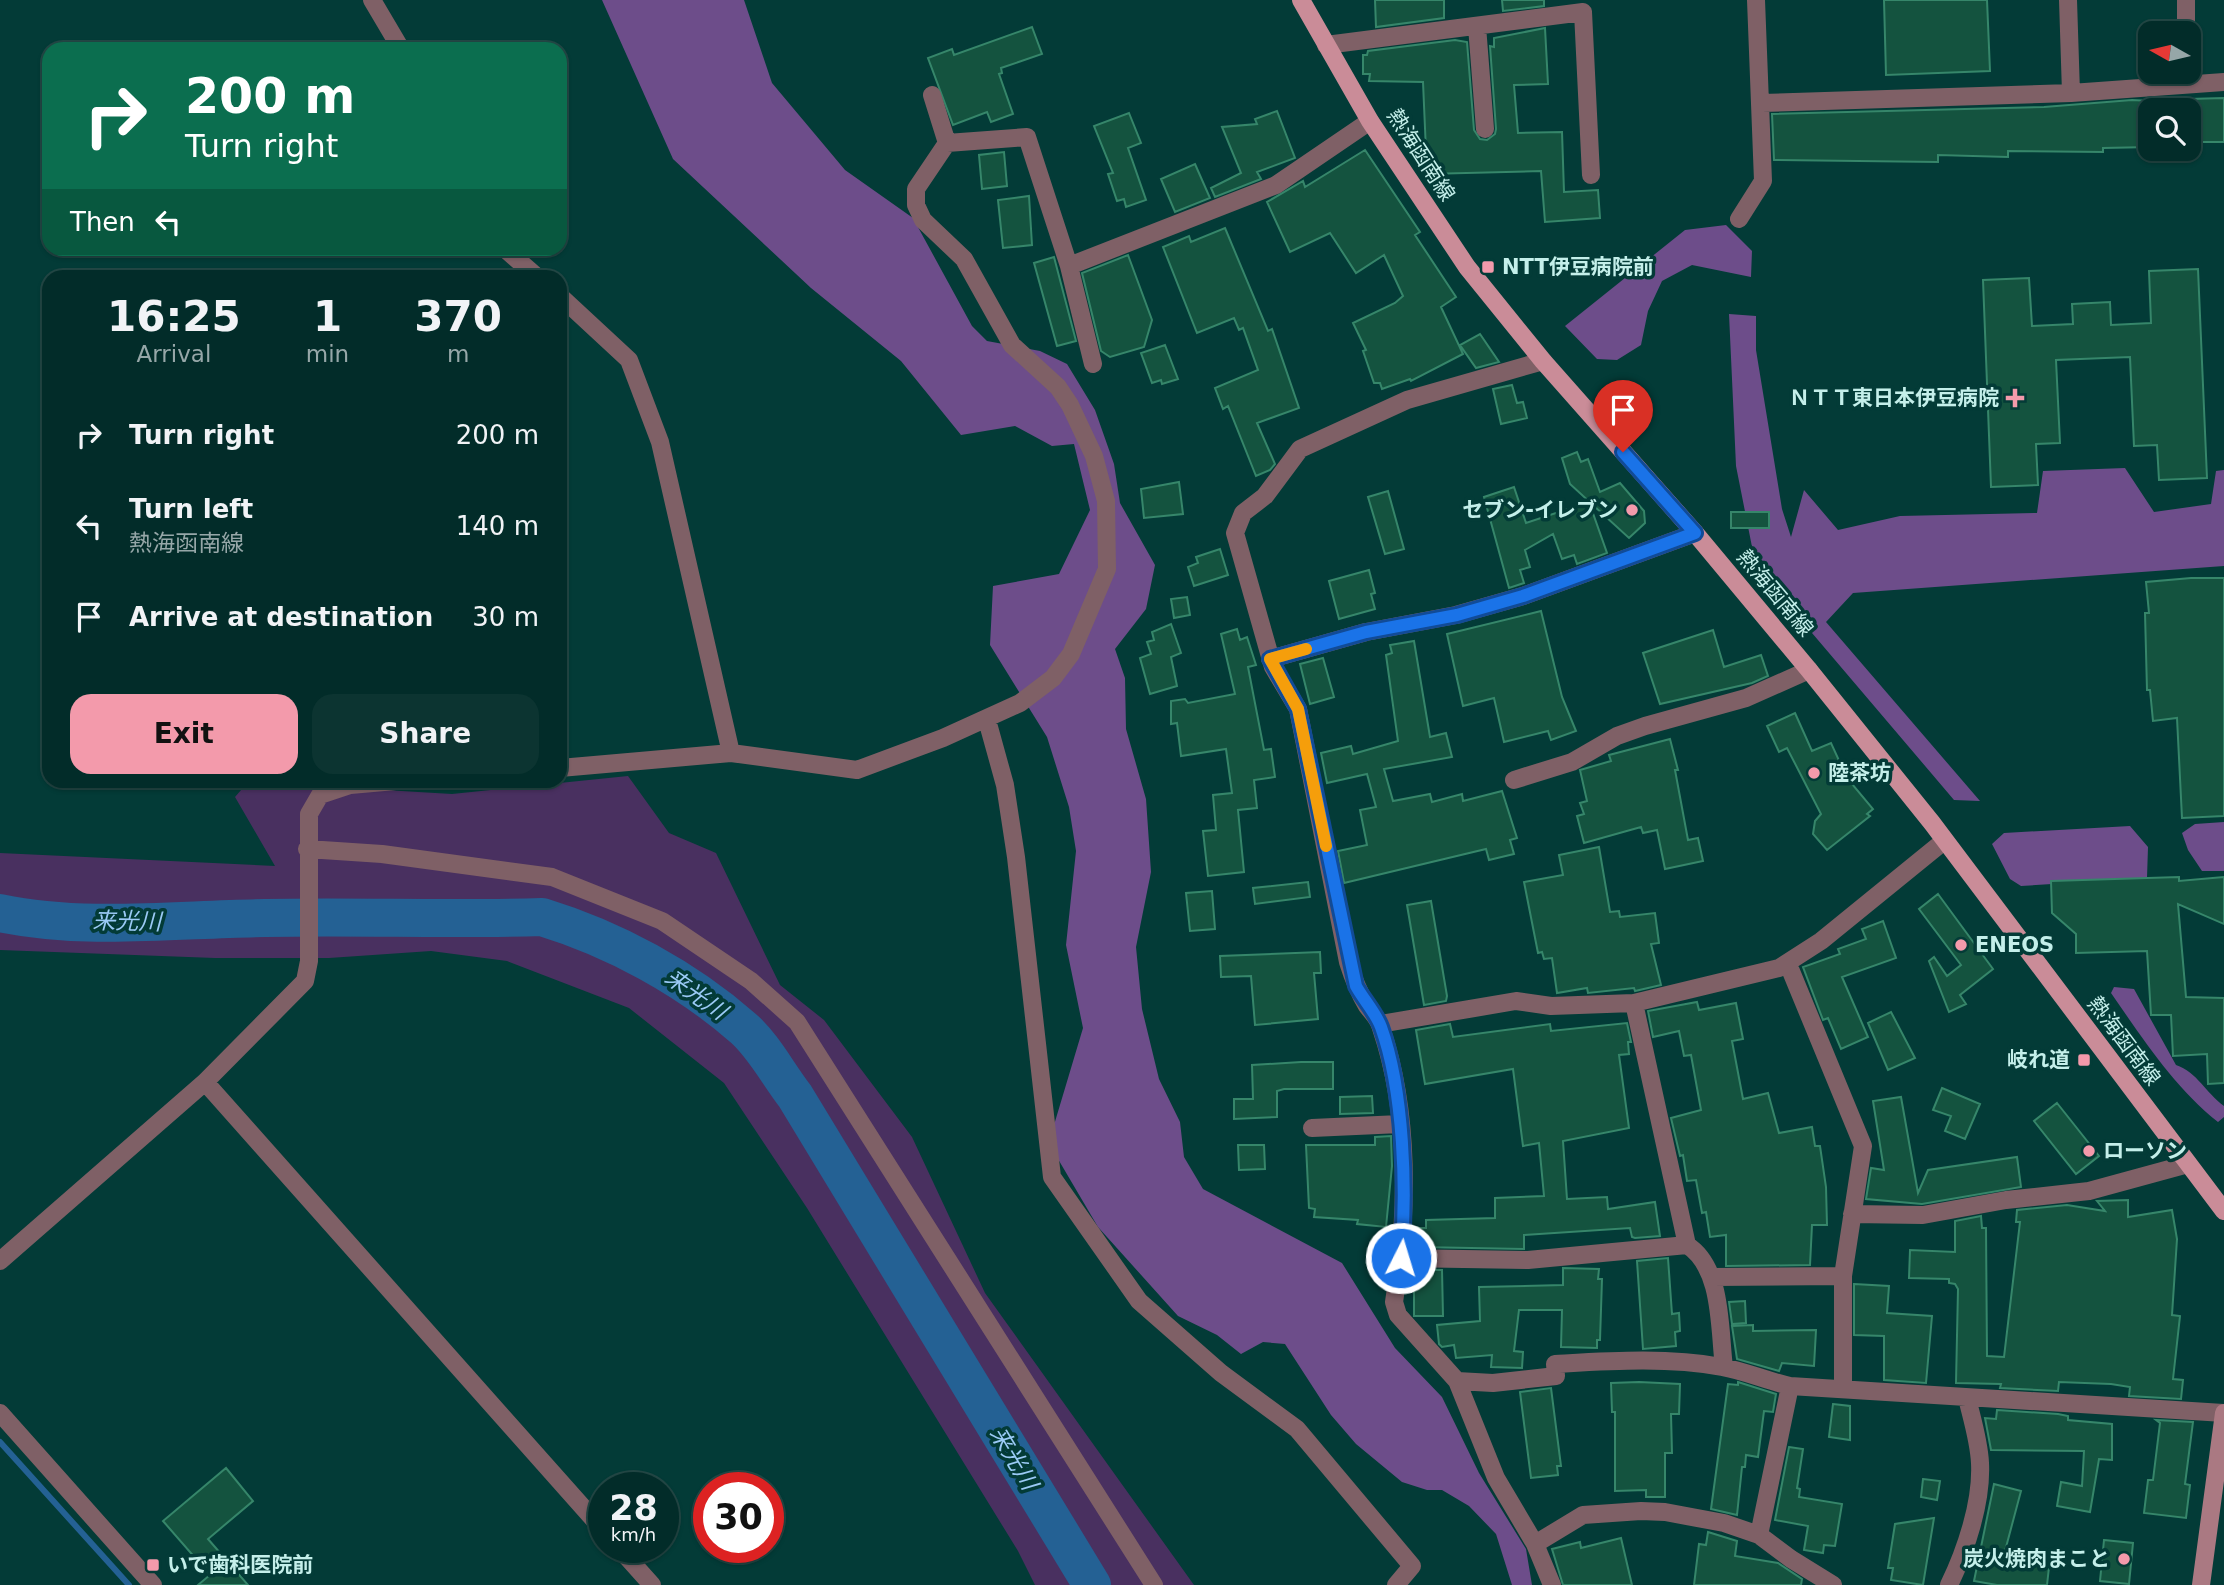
<!DOCTYPE html>
<html lang="en">
<head>
<meta charset="utf-8">
<style>
  :root { --surface:#022c29; --page:#0c3431; --text:#f1f3f6; --muted:#96a7a8; --line:#234846; --accent:#f39aab }
  body { margin:0; font-family:"DejaVu Sans","Noto Sans JP",sans-serif; background:var(--page); color:var(--text); height:100vh; display:flex; flex-direction:column; font-size:26px; white-space:nowrap }
  * { box-sizing:border-box; margin:0 }
  p { font-size:23px; color:var(--muted) }
  .icon { flex:none; width:38px; height:38px; fill:none; stroke:currentColor; stroke-width:2; stroke-linecap:round; stroke-linejoin:round }
  .map { position:relative; flex:1; overflow:hidden }
  .details { position:absolute; left:42px; top:270px; width:525px; height:518px; display:flex; flex-direction:column; background:var(--surface); border-radius:21px; box-shadow:0 2px 5px #0004,0 0 0 2px var(--line) }
  .details>* { flex:none }
  .banner { position:absolute; left:42px; top:42px; width:525px; height:214px; border-radius:21px; box-shadow:0 2px 5px #0004,0 0 0 2px var(--line); background:#0b6e4f; color:#fff; overflow:hidden }
  .needle { width:46px; rotate:278deg }
  .tools { position:absolute; left:2138px; top:21px; display:grid; gap:14px }
  .tools a { display:grid; place-items:center; width:63px; height:63px; border-radius:14px; background:var(--surface); box-shadow:0 2px 5px #0004,0 0 0 2px var(--line); font-size:35px }
  .speed { position:absolute; left:588px; top:1472px; display:flex; gap:14px; font-size:35px; font-weight:700; text-align:center }
  .speed>* { display:grid; place-content:center; width:91px; height:91px; border-radius:50%; background:var(--surface); box-shadow:0 2px 5px #0004,0 0 0 2px var(--line); line-height:1 }
  .speed small { font-size:18px; font-weight:400 }
  .speed .limit { border:10px solid #d22; background:#fff; color:#111 }
  .pin { position:absolute; display:grid; place-items:center; width:60px; height:60px; color:#fff; margin:-72px -30px; border-radius:50% 50% 50% 0; rotate:-45deg; box-shadow:0 0 7px #0007 }
  .pin .icon { rotate:45deg }
  .me { position:absolute; width:77px; margin:-38px; rotate:5deg; stroke-linejoin:round; filter:drop-shadow(0 0 5px #0008) }
  .turn { display:flex; align-items:center; gap:24px; height:147px; padding:0 28px; font-size:32px }
  .turn .icon { width:91px; height:91px; stroke-width:2.5 }
  .turn b { display:block; font-size:49px; line-height:60px }
  .then { display:flex; align-items:center; height:66px; padding:0 28px; background:#0003; gap:14px; font-size:26px }
  .eta { display:flex; justify-content:space-evenly; align-items:center; height:119px; text-align:center }
  .eta b { font-size:42px; font-weight:600; line-height:49px }
  .primary-button { display:flex; gap:14px; margin-top:auto; padding:14px 28px }
  .primary-button a { flex:1; height:80px; border-radius:21px; background:var(--accent); color:#111; font-size:28px; font-weight:600; line-height:80px; text-align:center }
  .primary-button a+a { background:var(--page); color:var(--text) }
  ul { padding:0; list-style:none }
  li { display:flex; align-items:center; gap:21px; height:91px; padding:0 28px }
  li div { flex:1 }
  li b { display:block; font-size:26px }
  li em { font-style:normal }
  .map>svg:first-child { display:block }
  .green { fill:#493060 }
  .forest { fill:#6d4d8a }
  .lines { fill:none; stroke-linecap:round; stroke-linejoin:round }
  .stream { stroke:#246194; stroke-width:6 }
  .river { stroke:#246194; stroke-width:38 }
  .building { fill:#14533f; stroke:#36866a; stroke-width:2 }
  .street { stroke:#7f6066; stroke-width:18 }
  .secondary { stroke:#aa7982; stroke-width:18 }
  .primary { stroke:#ca8c98; stroke-width:18 }
  .route-casing { stroke:#114b97; stroke-width:18 }
  .route { stroke:#1a73e8; stroke-width:12 }
  .slow { stroke:#f59e0b; stroke-width:12 }
  .poi-dot { fill:#f39aab; stroke:#033b37; stroke-width:2.5 }
  .labels { text-anchor:middle; stroke-width:7; stroke-linejoin:round; paint-order:stroke }
  .street-label { font-size:21px; fill:#c4efea; stroke:#033b37 }
  .poi-label { font-size:21px; font-weight:bold; fill:#c4efea; stroke:#033b37; text-anchor:start }
  .water-label { font-size:23px; font-style:italic; fill:#9bcaf6; stroke:#033b37 }
</style>
</head>
<body>
<div class="map">
<svg width="2224" height="1585" viewBox="0 0 2224 1585">
  <rect width="100%" height="100%" fill="#033b37"/>
  <path class="green" d="M628,776L669,833L716,853L780,985L824,1020L912,1137L985,1293L1194,1585H1035L1018,1551L807,1208L724,1083L629,1008L507,961L431,951L329,958H215L0,950V853L275,866L235,797L248,782L452,794Z"/>
  <path class="forest" d="M602,0H744L772,83L845,170L913,218L972,326L987,341L1040,351L1067,364L1095,410L1114,464L1120,503L1155,565L1146,609L1115,649L1125,678L1126,729L1146,799L1151,872L1136,947L1142,1009L1159,1079L1180,1122L1184,1157L1203,1189L1342,1263L1395,1348L1442,1397L1479,1473L1526,1549L1532,1585H1512L1496,1534L1469,1506L1442,1490H1427L1402,1482L1356,1444L1331,1415L1285,1344L1263,1342L1241,1354L1217,1335L1178,1316L1098,1227L1058,1159L1054,1125L1083,1028L1066,945L1076,851L1069,807L1047,737L990,645L993,586L1059,574L1090,510L1074,444L1052,446L1015,426L961,435L901,361L811,288L673,159Z
    M1726,225L1752,251L1751,277L1692,265L1662,281L1648,311L1641,345L1617,360L1597,359L1565,326L1685,230Z
    M1729,314L1756,316V350L1782,509L1791,537L1804,490L1838,530L1900,516L2037,513L2043,471L2125,468L2154,512L2211,504L2216,471L2224,470V566L1853,593L1826,622L1980,801L1954,800L1756,567L1736,466Z
    M2224,822V871H2202L2188,850L2182,833L2195,824Z
    M2130,826L2148,847L2147,878L2021,886L2010,879L1992,844L2004,833Z
    M2114,987L2134,989L2176,1065C2197,1072 2206,1093 2224,1106V1117L2218,1122C2174,1087 2143,1039 2111,993Z"/>
  <g class="lines">
    <path class="stream" d="M0,1442L129,1585"/>
    <path class="river" d="M0,913C86,931 178,919 265,918C358,916 450,920 542,917C614,939 686,978 743,1028C763,1045 778,1074 795,1096L1092,1585"/>
  </g>
  <path class="building" d="M1375,0H1444V18L1376,27Z
    M1502,0H1544V6L1503,11Z
    M1884,0H1987L1990,71L1886,75Z
    M1032,27L1042,54L1001,68L1002,73L999,74L1013,114L991,122L987,112L953,125L928,58L952,49L954,55Z
    M1545,28L1548,84L1514,85L1518,133L1562,132L1564,192L1598,190L1600,218L1545,222L1541,171L1427,174L1423,82L1369,81L1370,74H1363V55H1367L1368,51L1455,40L1467,42L1474,130L1480,139L1487,140L1495,134L1496,129L1490,46L1494,47V38Z
    M2224,98V142H2189V99Z
    M2132,100L2151,101V147L2103,148V152L2008,151V157L1938,155V162L1774,160L1772,114L2044,107Z
    M1277,111L1295,158L1257,172L1261,179L1215,197L1211,188L1241,173L1222,127L1257,124L1255,119Z
    M1129,113L1141,143L1128,148L1146,200L1126,207L1124,199L1117,201L1108,174L1113,173L1094,126Z
    M1365,150L1420,232L1415,235L1456,297L1441,307L1463,354L1411,381L1410,379L1382,389L1380,383H1374L1363,351L1366,350L1353,323L1395,303L1403,296L1384,255L1356,273L1330,233L1290,252L1267,202L1303,181L1305,187Z
    M1004,152L1007,186L982,189L979,155Z
    M1195,164L1210,198L1175,212L1161,179Z
    M1029,196L1032,245L1003,248L998,200Z
    M1225,228L1268,331L1272,329L1299,408L1257,423L1275,464L1270,470L1256,476L1228,406L1223,409L1215,388L1258,370L1243,328L1239,330L1234,318L1197,333L1163,247L1189,236L1191,242Z
    M1128,255L1152,320L1144,347L1110,357L1101,351L1082,273Z
    M1054,257L1076,341L1057,346L1034,263Z
    M2198,269L2207,478L2159,480L2157,445L2134,446L2130,357L2056,360L2060,443L2036,444L2038,485L1991,487L1983,280L2029,278L2032,326L2073,324L2072,304L2110,302L2111,325L2151,323L2149,271Z
    M1480,334L1499,362L1476,368L1460,345Z
    M1165,345L1178,379L1162,384L1161,380L1152,383L1141,353Z
    M1512,385L1517,403L1523,402L1527,418L1501,424L1493,389Z
    M1577,452L1581,462L1588,459L1600,492L1620,483L1644,511L1645,523L1629,538L1570,484L1562,458Z
    M1179,482L1183,514L1144,518L1141,489Z
    M1514,487L1526,523L1589,502L1607,553L1577,564L1574,555L1562,559L1553,534L1525,550L1530,567L1520,570L1524,583L1509,588L1484,497Z
    M1388,491L1404,549L1385,554L1368,497Z
    M1731,512H1769V528H1731Z
    M1220,549L1228,575L1194,586L1188,567L1198,563L1196,557Z
    M1369,570L1375,593L1371,594L1375,609L1339,619L1329,581Z
    M2191,578H2224V816L2182,818L2177,718L2153,721L2150,690H2147L2145,613H2149L2146,582Z
    M1187,597L1190,615L1174,618L1171,599Z
    M1541,611L1562,697L1576,731L1551,740L1548,731L1504,742L1494,698L1463,706L1447,634Z
    M1171,624L1181,653L1171,657L1177,686L1150,694L1140,658L1151,654L1147,642L1154,640L1152,632Z
    M1237,629L1240,640L1247,637L1256,665L1248,667L1264,750L1271,749L1275,777L1254,780L1257,808L1238,810L1244,872L1208,876L1203,831L1216,830L1213,795L1232,793L1226,749L1181,756L1177,723L1171,724V701L1185,699L1188,703L1235,694L1221,634Z
    M1713,630L1724,667L1761,655L1768,676L1752,683L1660,704L1643,653Z
    M1414,641L1430,737L1446,733L1452,757L1384,769L1393,801L1430,794L1432,802L1462,794L1463,801L1502,791L1517,838L1510,840L1514,854L1489,860L1486,849L1344,883L1338,851L1367,845L1360,810L1376,807L1367,774L1327,783L1321,753L1351,746L1353,754L1398,741L1386,655L1392,653L1390,645Z
    M1323,658L1334,697L1310,704L1300,664Z
    M1795,713L1812,751L1831,743L1847,778L1873,809L1867,814L1870,816L1827,850L1813,834L1815,821L1821,814L1787,748L1779,752L1767,726Z
    M1670,739L1678,770H1675L1688,840L1698,838L1703,861L1665,869L1657,830L1643,833L1641,827L1584,843L1577,816L1584,814L1580,803L1587,801L1580,770L1611,761L1609,755Z
    M1599,847L1610,912L1619,911L1620,917L1655,913L1659,943L1651,944L1661,985L1635,991L1634,988L1588,993L1587,988L1557,993L1552,958L1544,959L1542,952L1538,953L1524,882L1563,875L1559,855Z
    M2179,877V881L2224,877V924L2178,904L2186,997L2224,998V1083L2208,1084L2207,1054L2173,1056L2171,1015H2151L2147,951L2076,953V934L2052,913L2051,881Z
    M1308,882L1310,897L1255,904L1253,888Z
    M1212,891L1215,929L1190,931L1186,893Z
    M1938,894L1993,969L1960,995L1966,1004L1949,1012L1929,961L1934,957L1947,976L1961,965L1919,909Z
    M1431,901L1447,996L1446,1001L1424,1005L1407,905Z
    M1883,921L1896,958L1842,977L1868,1037L1841,1049L1828,1018L1823,1020L1803,967L1840,954L1838,949L1866,939L1862,929Z
    M1320,952L1321,973H1314L1318,1019L1255,1025L1251,976L1221,977L1220,956Z
    M1697,1002L1699,1010L1736,1003L1743,1039L1732,1041L1743,1099L1768,1093L1779,1133L1812,1127L1815,1146H1820L1826,1187L1827,1225H1812L1810,1265L1726,1266V1235L1710,1237L1706,1212L1702,1213L1696,1180L1687,1181L1683,1155L1680,1156L1671,1118L1701,1110L1691,1055L1684,1056L1679,1031L1653,1037L1648,1011Z
    M1891,1012L1915,1058L1888,1070L1868,1023Z
    M1627,1023L1631,1042H1628L1629,1054L1619,1055L1629,1128L1563,1141L1567,1199L1607,1197L1608,1209L1655,1202L1660,1236L1635,1238L1632,1237L1630,1228L1524,1235V1249L1418,1247V1228H1426V1220L1495,1218V1198L1544,1196L1539,1143L1523,1146L1513,1069L1425,1084L1416,1030L1450,1024L1453,1037L1550,1024L1551,1031Z
    M1301,1062H1333V1089H1284L1277,1091V1117L1234,1119V1099H1253L1252,1065Z
    M1942,1088L1980,1104L1965,1139L1945,1131L1951,1116L1933,1110Z
    M1372,1096L1373,1113L1340,1114V1097Z
    M1901,1097L1918,1193L1928,1170L2017,1157L2021,1187L1922,1204L1866,1199L1871,1168L1884,1170L1873,1101Z
    M2057,1103L2099,1156L2076,1174L2034,1121Z
    M1391,1136L1392,1166L1386,1227L1357,1224L1358,1220L1314,1217L1315,1209L1309,1208L1306,1145H1375V1137Z
    M1238,1145H1264L1265,1169L1239,1170Z
    M2128,1200V1217L2172,1210L2177,1239L2172,1315L2180,1316L2173,1379L2183,1380L2181,1399L2129,1396L2130,1387L2111,1384L2059,1382L2058,1391L2000,1388L2001,1384L1956,1383L1958,1289L1955,1284L1949,1283V1279L1909,1278L1910,1250L1955,1252V1221L1981,1216L1982,1228H1986L1987,1356L2004,1357L2020,1222H2016L2017,1210L2067,1205L2105,1211L2097,1201Z
    M1668,1258L1672,1314L1679,1313L1680,1331L1675,1332L1676,1346L1643,1349L1637,1261Z
    M1563,1268L1599,1269L1598,1279H1602L1600,1340H1597V1348L1561,1347L1562,1310H1519L1514,1351L1523,1352L1522,1368L1491,1367L1492,1355L1456,1358L1454,1345L1442,1347L1439,1344L1437,1325L1480,1321L1479,1287L1563,1285Z
    M1418,1270H1442L1443,1316H1414V1274L1417,1273Z
    M1854,1284L1889,1286L1887,1313L1932,1316L1926,1383L1884,1380V1336L1854,1335Z
    M1745,1301L1746,1323L1732,1324L1729,1302Z
    M1753,1325V1331L1816,1330L1814,1366L1782,1363L1779,1371L1737,1359L1732,1326Z
    M1639,1382L1680,1384L1679,1414H1671L1672,1453H1665V1497H1646V1490L1615,1491V1412H1612L1611,1383Z
    M1738,1382L1776,1394L1773,1412L1764,1411L1758,1457L1746,1455L1745,1467H1742L1737,1515L1711,1509L1728,1384L1738,1385Z
    M1551,1388L1561,1466H1557L1558,1475L1531,1478L1520,1392Z
    M1833,1404L1850,1406V1440L1829,1437Z
    M1997,1410L2058,1414L2068,1416V1420L2112,1424V1460L2099,1459L2090,1512L2057,1506L2061,1482L2082,1486L2084,1451L1991,1450L1985,1418L1996,1419Z
    M2156,1420L2193,1422L2185,1484L2190,1485L2186,1518L2144,1513L2148,1480H2153L2160,1423Z
    M1789,1447L1803,1449L1797,1488L1800,1489L1799,1497L1842,1504L1835,1546L1824,1545L1823,1553L1804,1550L1808,1526L1775,1520Z
    M226,1468L253,1501L208,1539L248,1585H198L210,1575L163,1521Z
    M1923,1479L1940,1481L1937,1500L1921,1497Z
    M1994,1484L2021,1491L2005,1551L2038,1557L2037,1565L2049,1567L2047,1585H1997L1974,1581Z
    M1934,1518L1923,1585L1891,1580L1893,1568H1888L1895,1524Z
    M1708,1532L1737,1541L1735,1556L1778,1563L1802,1579L1801,1585H1694L1699,1544L1706,1545Z
    M1621,1538L1632,1585H1563L1552,1549L1580,1542L1581,1548Z
    M2104,1540L2133,1543L2129,1584L2100,1581Z"/>
  <g class="lines">
    <path class="street" d="M372,0L401,49
      M2068,0L2071,93
      M2186,0V33
      M1477,26L1485,129
      M1326,45L1583,12L1591,175
      M1762,103L2071,93L2224,82
      M947,143L1027,137L1069,266L1093,364
      M1739,219L1763,181L1756,0
      M504,248L536,276
      M1069,266L1276,185L1370,121
      M560,296L629,360L660,442L731,753
      M1543,361L1407,400L1300,449L1265,496L1243,513L1235,533L1273,667L1298,709L1348,962C1353,978 1358,991 1367,1006C1372,1013 1379,1019 1381,1028C1410,1113 1408,1215 1394,1302L1398,1315L1457,1381L1496,1478L1535,1544L1552,1585
      M1270,659L1366,632L1456,615L1523,596L1695,533
      M987,720L1005,785L1016,857L1052,1177L1139,1301L1221,1373L1297,1429L1412,1566L1396,1585
      M560,768L731,753L857,770L943,738L1020,703L1053,678L1071,654L1107,569L1106,501L1094,456L1070,405L1058,387L1012,345L964,259L923,220L916,205V189L947,143L932,95
      M1514,780L1572,762L1617,736L1645,726L1746,698L1809,670
      M307,849L382,854L552,877L662,921L751,981L797,1022L1154,1585
      M1788,964L1863,1146L1843,1276V1388
      M1380,1024L1516,1001L1551,1006L1634,1003L1779,968L1821,941L1944,841
      M205,1082L604,1531
      M1312,1128L1400,1124
      M1852,1214L1923,1215L2006,1200L2089,1191L2188,1164
      M1687,1245C1723,1268 1719,1329 1724,1367
      M1401,1258L1528,1260L1687,1245L1634,1003
      M0,1261L205,1082L305,981L309,961V814L320,795L350,785L407,780
      M1712,1277L1843,1276
      M1457,1381L1493,1383L1556,1376L1555,1364C1610,1361 1667,1357 1722,1367C1745,1371 1767,1381 1790,1386L2224,1413
      M0,1413L153,1585
      M1759,1535L1790,1386
      M1535,1544L1583,1515L1641,1511L1665,1512L1724,1523L1759,1535L1791,1559L1833,1585
      M618,1547L652,1585
      M1949,1585C1966,1550 1982,1502 1980,1463C1979,1441 1972,1419 1967,1398"/>
    <path class="secondary" d="M2201,1585L2224,1413"/>
    <path class="primary" d="M1301,0L1370,121L1467,267L1543,361L1695,533L1809,670L1932,823L2224,1211"/>
  </g>
  <g class="lines">
    <defs>
      <path id="route" d="M1401,1258C1407,1191 1404,1091 1381,1027C1376,1013 1363,999 1356,986L1298,709L1270,659L1366,632L1457,615L1523,596L1695,533L1623,452"/>
    </defs>
    <use href="#route" class="route-casing"/>
    <use href="#route" class="route"/>
    <path class="slow" d="M1306,649L1270,659L1298,709L1326,846"/>
  </g>
  <g class="poi-dot">
    <rect x="1481" y="260" width="14" height="14" rx="3.5"/>
    <path d="M2011.5 387.5h7v7h7v7h-7v7h-7v-7h-7v-7h7z"/>
    <circle cx="1632" cy="510" r="7"/>
    <circle cx="1814" cy="773" r="7"/>
    <circle cx="1961" cy="945" r="7"/>
    <rect x="2077" y="1053" width="14" height="14" rx="3.5"/>
    <circle cx="2089" cy="1151" r="7"/>
    <circle cx="2124" cy="1559" r="7"/>
    <rect x="146" y="1558" width="14" height="14" rx="3.5"/>
  </g>
  <g class="labels">
    <g class="street-label">
      <text transform="translate(1421 155) rotate(57)" y="7">熱海函南線</text>
      <text transform="translate(1775 593) rotate(50)" y="7">熱海函南線</text>
      <text transform="translate(2124 1041) rotate(53)" y="7">熱海函南線</text>
    </g>
    <g class="poi-label">
      <text x="1502" y="274">NTT伊豆病院前</text>
      <text x="1999" y="405" text-anchor="end">ＮＴＴ東日本伊豆病院</text>
      <text x="1618" y="517" text-anchor="end">セブン-イレブン</text>
      <text x="1828" y="780">陸茶坊</text>
      <text x="1975" y="952">ENEOS</text>
      <text x="2070" y="1067" text-anchor="end">岐れ道</text>
      <text x="2103" y="1158">ローソン</text>
      <text x="2110" y="1566" text-anchor="end">炭火焼肉まこと</text>
      <text x="167" y="1572">いで歯科医院前</text>
    </g>
    <g class="water-label">
      <text transform="translate(127 921) rotate(1)" y="8">来光川</text>
      <text transform="translate(696 994) rotate(35)" y="8">来光川</text>
      <text transform="translate(1014 1458) rotate(59)" y="8">来光川</text>
    </g>
  </g>
</svg>
<div class="tools">
<a><svg class="needle" viewBox="-14 -14 28 28"><path d="M0-13l5 13h-10z" fill="#e53935"/><path d="M0 13l5-13h-10z" fill="#96a7a8"/></svg></a>
<a><svg class="icon" aria-label="search" viewBox="0 0 24 24"><circle cx="10" cy="10" r="6"/><path d="M15 15l6 6"/></svg></a>
</div>
<div class="speed"><div>28<small>km/h</small></div><div class="limit">30</div></div>
<div class="pin" style="left:1623px;top:452px;background:#d93025"><svg class="icon" aria-label="arrive" viewBox="0 0 24 24"><path d="M6 21V4h12l-3 4 3 4H6"/></svg></div>
<svg class="me" style="left:1401px;top:1258px" viewBox="-20 -20 40 40"><circle r="17" fill="#1a73e8" stroke="#fff" stroke-width="3"/><path d="M0-11L8 9 0 5-8 9z" fill="#fff"/></svg>
<div class="banner">
<div class="turn"><svg class="icon" aria-label="right" viewBox="0 0 24 24"><path d="M7 20v-9h11M14 6l5 5-5 5"/></svg><div><b>200 m</b>Turn right</div></div>
<div class="then">Then<svg class="icon" aria-label="left" viewBox="0 0 24 24"><path d="M17 20v-9H6M10 6l-5 5 5 5"/></svg></div>
</div>
<section class="details">
<div class="eta">
<div><b>16:25</b><p>Arrival</p></div>
<div><b>1</b><p>min</p></div>
<div><b>370</b><p>m</p></div>
</div>
<ul>
<li><svg class="icon" aria-label="right" viewBox="0 0 24 24"><path d="M7 20v-9h11M14 6l5 5-5 5"/></svg><div><b>Turn right</b></div><em>200 m</em></li>
<li><svg class="icon" aria-label="left" viewBox="0 0 24 24"><path d="M17 20v-9H6M10 6l-5 5 5 5"/></svg><div><b>Turn left</b><p>熱海函南線</p></div><em>140 m</em></li>
<li><svg class="icon" aria-label="arrive" viewBox="0 0 24 24"><path d="M6 21V4h12l-3 4 3 4H6"/></svg><div><b>Arrive at destination</b></div><em>30 m</em></li>
</ul>
<div class="primary-button"><a>Exit</a><a>Share</a></div>
</section>
</div>
</body>
</html>
